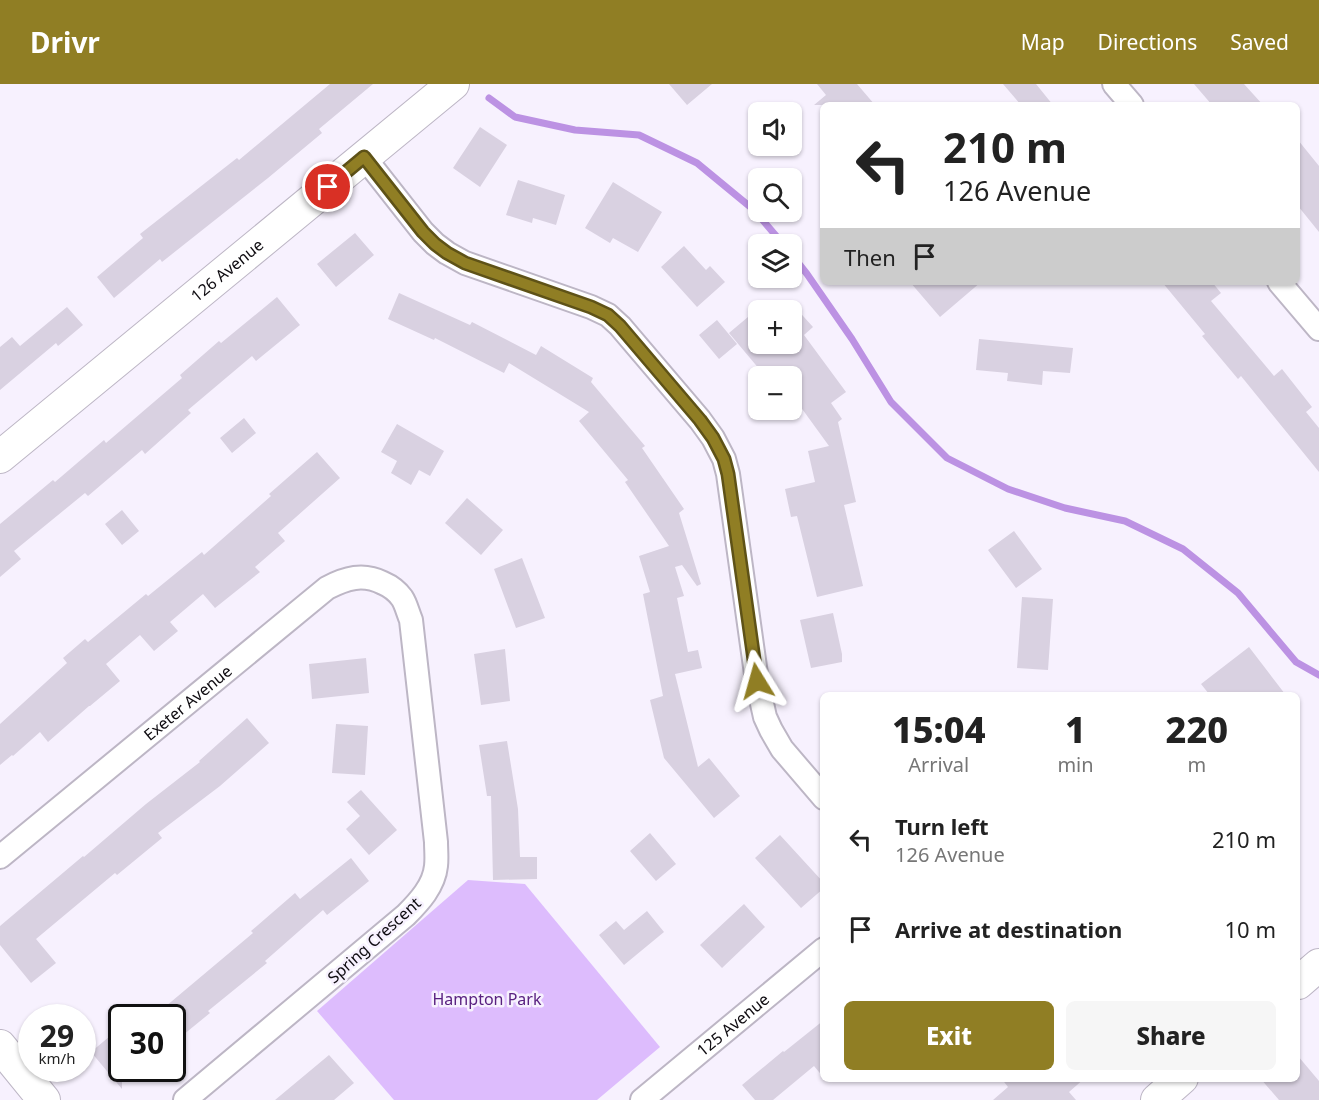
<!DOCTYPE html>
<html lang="en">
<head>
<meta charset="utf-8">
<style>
  :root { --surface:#fff; --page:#f6f6f6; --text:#222; --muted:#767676; --accent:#907e24 }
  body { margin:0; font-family:"Noto Sans",sans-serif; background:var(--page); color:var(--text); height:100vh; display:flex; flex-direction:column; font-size:22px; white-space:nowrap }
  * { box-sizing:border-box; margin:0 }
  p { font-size:20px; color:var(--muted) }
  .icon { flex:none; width:33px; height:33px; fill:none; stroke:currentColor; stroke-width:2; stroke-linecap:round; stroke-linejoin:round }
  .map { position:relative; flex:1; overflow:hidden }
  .sheet { position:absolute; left:820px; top:608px; width:480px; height:390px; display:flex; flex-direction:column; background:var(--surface); border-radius:9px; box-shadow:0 2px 4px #0004 }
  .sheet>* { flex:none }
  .top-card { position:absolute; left:820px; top:18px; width:480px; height:183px; border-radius:9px; box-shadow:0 2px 4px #0004; background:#fff; color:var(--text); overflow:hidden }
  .controls { position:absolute; left:748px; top:18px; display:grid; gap:12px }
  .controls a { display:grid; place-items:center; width:54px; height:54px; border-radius:9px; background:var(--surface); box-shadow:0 2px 4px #0004; font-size:30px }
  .speed { position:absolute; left:18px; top:920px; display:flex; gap:12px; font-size:30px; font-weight:700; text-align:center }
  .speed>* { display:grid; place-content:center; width:78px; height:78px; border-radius:50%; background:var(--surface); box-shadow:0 2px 4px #0004; line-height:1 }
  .speed small { font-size:15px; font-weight:400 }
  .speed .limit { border:3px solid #111; border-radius:9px; background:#fff; color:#111 }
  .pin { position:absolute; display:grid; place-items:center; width:51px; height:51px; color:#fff; margin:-26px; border:3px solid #fff; border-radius:50%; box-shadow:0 2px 6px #0007 }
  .me { position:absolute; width:66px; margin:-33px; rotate:352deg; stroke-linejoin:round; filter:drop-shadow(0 0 4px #0008) }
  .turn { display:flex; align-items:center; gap:21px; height:126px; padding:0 24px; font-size:27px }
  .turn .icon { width:78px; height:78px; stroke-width:2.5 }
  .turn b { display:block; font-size:42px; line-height:51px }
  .then { display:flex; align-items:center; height:57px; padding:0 24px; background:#0003; gap:12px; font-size:22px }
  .eta { display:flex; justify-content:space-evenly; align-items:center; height:102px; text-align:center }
  .eta b { font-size:36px; font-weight:800; line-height:42px }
  .cta { display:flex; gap:12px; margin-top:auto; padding:12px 24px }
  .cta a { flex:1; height:69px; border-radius:9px; background:var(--accent); color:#fff; font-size:24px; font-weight:800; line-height:69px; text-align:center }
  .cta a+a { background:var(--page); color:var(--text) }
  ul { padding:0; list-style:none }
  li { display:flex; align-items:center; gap:18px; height:90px; padding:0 24px }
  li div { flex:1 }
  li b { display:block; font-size:22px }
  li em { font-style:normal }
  header { display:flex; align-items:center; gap:36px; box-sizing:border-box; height:84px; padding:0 30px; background:var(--accent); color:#fff }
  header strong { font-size:28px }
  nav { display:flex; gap:33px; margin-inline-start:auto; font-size:21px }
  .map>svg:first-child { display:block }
  .green { fill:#ddbcfd }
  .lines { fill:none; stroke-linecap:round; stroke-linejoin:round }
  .stream { stroke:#bc92e3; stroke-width:7 }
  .building { fill:#d9d1e1 }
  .street-casing { stroke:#bdb6c5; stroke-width:26 }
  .secondary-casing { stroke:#bdb6c5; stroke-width:34 }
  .street { stroke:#fff; stroke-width:22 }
  .secondary { stroke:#fff; stroke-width:32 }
  .route-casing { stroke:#5e5217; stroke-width:15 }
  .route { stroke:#907e24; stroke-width:10 }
  .labels { text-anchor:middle; stroke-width:5; stroke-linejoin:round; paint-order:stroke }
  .street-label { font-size:16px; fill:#0e0b10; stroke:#f7f1fe }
  .park-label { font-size:16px; fill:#592180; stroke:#f7f1fe }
</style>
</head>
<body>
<header>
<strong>Drivr</strong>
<nav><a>Map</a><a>Directions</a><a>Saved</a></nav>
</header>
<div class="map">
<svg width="1319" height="1016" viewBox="0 0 1319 1016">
  <rect width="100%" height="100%" fill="#f7f1fe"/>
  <path class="green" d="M468,796L525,800L660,963L597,1016H394L317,927Z"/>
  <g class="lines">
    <path class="stream" d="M489,14L515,33L575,46L639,51L697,79L754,126L783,160
      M792,171L807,190L852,255L891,318L947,374L1008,405L1065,424L1125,437L1183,465L1238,509L1296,578L1319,591"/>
  </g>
  <path class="building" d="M330,0H373L319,45L322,49L268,94L162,178L160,175L114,214L97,193L143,154L140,150L237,74L239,76Z
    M669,0H712L687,21Z
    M817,0H857L875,21H814L826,11Z
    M1003,0H1036L1053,21H1021Z
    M1194,0H1244L1263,21H1212Z
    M480,43L507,61L480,103L453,84Z
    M1298,56L1319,82V148L1298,122Z
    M518,96L565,111L556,141L533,134L532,139L506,131Z
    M613,98L662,128L638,168L613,154L610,159L585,144Z
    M355,149L374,171L336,203L317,180Z
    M684,162L706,186L710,182L725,198L697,223L661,183Z
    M910,198H981L940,233Z
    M1162,198H1212L1221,209L1211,217L1274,292L1282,285L1312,323L1306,328L1319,344V388L1241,292L1238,295L1202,252L1205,250Z
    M399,209L470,241L472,238L536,271L541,262L593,294L591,298L645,362L642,364L684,425L679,429L701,500L697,502L682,481L675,483L684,512L677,514L688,568L698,566L702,584L675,590L698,683L709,674L740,712L714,734L664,674L650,616L663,612L643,510L650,508L639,472L669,462L625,398L628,396L579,337L589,328L509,279L504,289L435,254L434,256L388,235Z
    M277,213L300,241L256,277L252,272L188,326L191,329L145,370L142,366L88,412L85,409L14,467L21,475L0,493V440L53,396L55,398L104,356L106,359L182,294L180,291L219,257L221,259Z
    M768,216L777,226H759V260H792V226H789L794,222L813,243L804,251L846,308L831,319L842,335L838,338L856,418L844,421L863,502L817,513L797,432L791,433L785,405L815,398L808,367L829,362L792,311V292H765L729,249Z
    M67,223L83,241L58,262L56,259L0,306V263L12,253L20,262Z
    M717,236L737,260L719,275L699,251Z
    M979,255L1073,264L1070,289L1043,287L1042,301L1007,297L1008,289L976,286Z
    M244,334L256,349L232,369L220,354Z
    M397,340L444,367L430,392L419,386L411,401L391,389L397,377L381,368Z
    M317,368L340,394L278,449L285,457L255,483L260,488L215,524L203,510L170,538L178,547L154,567L140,551L106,580L120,597L90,622H89L48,658L40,648L13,672L12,671L0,681V640L67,579L63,574L85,555L88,558L146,510L148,512L202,468L204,471L271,412L269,410Z
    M467,414L503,446L481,471L445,439Z
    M122,426L139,447L122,461L105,440Z
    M1014,447L1042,485L1016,504L988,466Z
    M522,474L545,534L516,544L494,485Z
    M1022,513L1053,515L1048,586L1017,584Z
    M833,529L842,570V578L811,584L800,536Z
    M1249,563L1285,610H1209L1201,600Z
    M505,565L510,617L481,621L474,570Z
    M366,574L369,609L312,615L309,580Z
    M247,634L269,659L220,702L158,749L162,754L117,791L115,789L36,855L56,879L31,899L0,861V842L83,772L84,773L146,720L200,678L199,677Z
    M336,640L368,642L365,691L332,689Z
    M507,657L518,725L520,773H537V795L493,796L491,712H487L479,661Z
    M361,706L397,746L369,771L346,745L360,732L347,718Z
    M650,749L676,780L656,797L630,767Z
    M780,751L824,799V804L801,824L755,774Z
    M351,774L369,797L327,831L323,826L265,877L267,879L208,927L210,929L172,960V933H153L253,849L251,847L295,809L300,815Z
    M744,820L765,843L722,884L700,861Z
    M647,827L664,848L624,881L599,851L616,837L624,846Z
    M824,936V994L814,982L773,1016H755L742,1001L783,967L784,968Z
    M122,942V1005L91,968Z
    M329,971L354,999L334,1016H275Z
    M1298,972L1319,997V1016H1279L1260,994H1298Z
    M1001,994H1085L1069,1008L1076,1016H993L1008,1003Z"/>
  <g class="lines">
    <defs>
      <g id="street">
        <path d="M1114,0L1132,21"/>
        <path d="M364,73L423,148L435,160L447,169L465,179L591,223L608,231L620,242L700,336L713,354L724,375L728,390L757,597L765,633L771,646L782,665L824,714"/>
        <path d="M1279,198L1319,245"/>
        <path id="s1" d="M0,773L327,504C346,494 363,489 383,499C390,502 397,507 402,514C406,520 408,529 411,536L436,758C436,766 437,774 436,782C434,802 419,818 406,831L185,1016"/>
        <path id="s2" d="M642,1016L824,865"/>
      </g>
      <g id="secondary">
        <path id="s3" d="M0,373L453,0"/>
        <path d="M1298,899L1319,881"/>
        <path d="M0,962L44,1016"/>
        <path d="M1157,1016L1182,994"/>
      </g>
    </defs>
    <use href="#street" class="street-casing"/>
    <use href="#secondary" class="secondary-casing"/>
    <use href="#street" class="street"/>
    <use href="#secondary" class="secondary"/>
  </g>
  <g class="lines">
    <defs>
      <path id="route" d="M328,103L364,73L423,148L435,160L447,169L465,179L591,223L608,231L620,242L700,336L713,354L724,375L728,390L757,597"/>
    </defs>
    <use href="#route" class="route-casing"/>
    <use href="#route" class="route"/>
  </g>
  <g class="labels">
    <g class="street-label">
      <text dy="6" stroke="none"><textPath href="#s3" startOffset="294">126 Avenue</textPath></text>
      <text dy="6" stroke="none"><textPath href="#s1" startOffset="243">Exeter Avenue</textPath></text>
      <text transform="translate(374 856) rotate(-42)" y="6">Spring Crescent</text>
      <text dy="6" stroke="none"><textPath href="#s2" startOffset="118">125 Avenue</textPath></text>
    </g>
    <g class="park-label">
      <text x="487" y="921">Hampton Park</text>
    </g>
  </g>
</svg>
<div class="controls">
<a><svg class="icon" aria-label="sound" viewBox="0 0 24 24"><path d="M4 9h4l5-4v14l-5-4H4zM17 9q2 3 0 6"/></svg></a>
<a><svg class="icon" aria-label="search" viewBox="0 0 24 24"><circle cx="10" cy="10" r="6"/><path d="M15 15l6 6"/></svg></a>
<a><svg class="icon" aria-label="layers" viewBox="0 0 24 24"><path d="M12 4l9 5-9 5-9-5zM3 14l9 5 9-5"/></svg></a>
<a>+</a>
<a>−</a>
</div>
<div class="speed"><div>29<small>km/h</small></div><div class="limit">30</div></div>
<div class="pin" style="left:328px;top:103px;background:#d93025"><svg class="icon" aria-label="arrive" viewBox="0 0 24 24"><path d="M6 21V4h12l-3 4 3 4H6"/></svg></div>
<svg class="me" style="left:757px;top:597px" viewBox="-20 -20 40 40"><path d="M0-17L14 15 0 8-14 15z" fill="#907e24" stroke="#fff" stroke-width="4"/></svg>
<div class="top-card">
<div class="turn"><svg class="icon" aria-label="left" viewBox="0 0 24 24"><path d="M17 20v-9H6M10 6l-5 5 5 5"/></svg><div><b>210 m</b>126 Avenue</div></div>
<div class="then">Then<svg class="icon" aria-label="arrive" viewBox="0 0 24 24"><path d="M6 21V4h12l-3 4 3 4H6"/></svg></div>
</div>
<section class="sheet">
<div class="eta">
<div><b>15:04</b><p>Arrival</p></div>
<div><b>1</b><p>min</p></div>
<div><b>220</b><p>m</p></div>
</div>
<ul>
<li><svg class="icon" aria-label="left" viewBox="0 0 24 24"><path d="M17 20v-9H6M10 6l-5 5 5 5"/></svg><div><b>Turn left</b><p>126 Avenue</p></div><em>210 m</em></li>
<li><svg class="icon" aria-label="arrive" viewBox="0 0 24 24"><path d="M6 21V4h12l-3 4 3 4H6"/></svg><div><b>Arrive at destination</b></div><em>10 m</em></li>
</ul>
<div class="cta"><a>Exit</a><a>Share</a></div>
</section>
</div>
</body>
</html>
